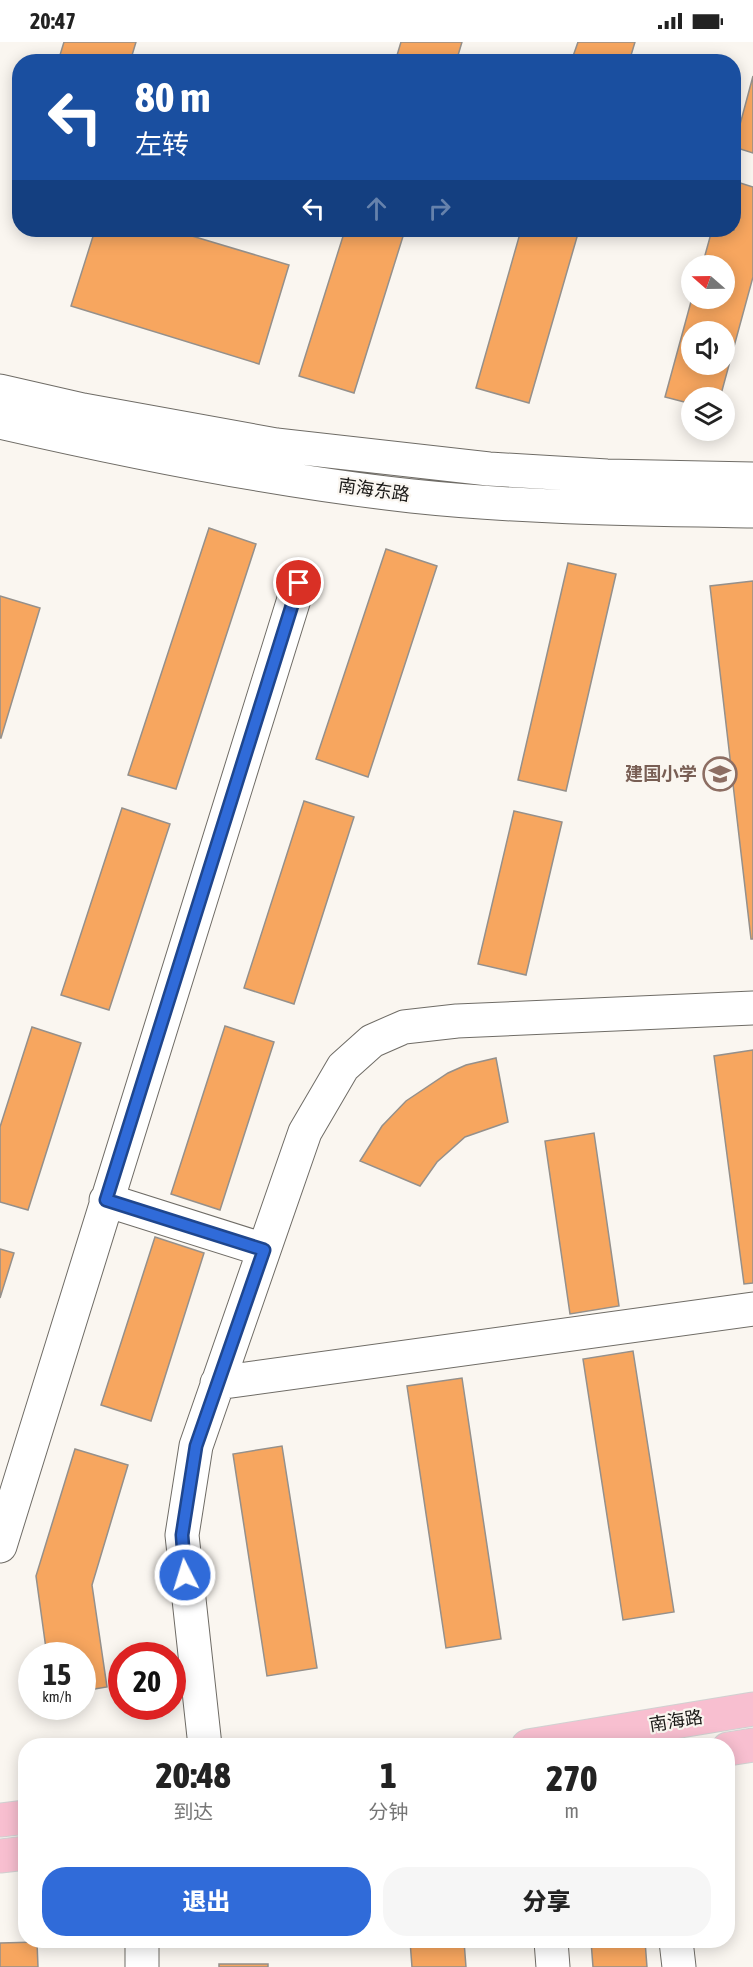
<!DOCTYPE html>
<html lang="zh">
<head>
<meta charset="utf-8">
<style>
  :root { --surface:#fff; --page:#f6f6f6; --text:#222; --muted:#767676; --accent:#306bd9 }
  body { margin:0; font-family:"Asap Condensed","Noto Sans SC",sans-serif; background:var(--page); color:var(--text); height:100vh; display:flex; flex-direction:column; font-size:22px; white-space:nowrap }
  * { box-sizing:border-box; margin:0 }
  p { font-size:20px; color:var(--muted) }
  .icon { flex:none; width:33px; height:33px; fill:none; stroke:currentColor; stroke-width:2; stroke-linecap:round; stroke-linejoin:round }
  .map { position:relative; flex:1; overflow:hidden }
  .sheet { position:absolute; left:18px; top:1696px; width:717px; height:210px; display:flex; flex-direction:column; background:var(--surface); border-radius:24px; box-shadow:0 3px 15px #0003 }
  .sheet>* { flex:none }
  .hud { position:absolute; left:12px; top:12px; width:729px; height:183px; border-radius:24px; box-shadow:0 3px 15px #0003; background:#1a4fa0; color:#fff; overflow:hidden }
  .needle { width:39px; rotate:290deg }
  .tools { position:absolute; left:681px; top:213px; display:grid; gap:12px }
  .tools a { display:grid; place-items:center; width:54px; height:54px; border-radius:50%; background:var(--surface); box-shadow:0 3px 15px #0003; font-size:30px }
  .speed { position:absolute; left:18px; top:1600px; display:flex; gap:12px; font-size:30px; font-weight:700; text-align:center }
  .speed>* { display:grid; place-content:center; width:78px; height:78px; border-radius:50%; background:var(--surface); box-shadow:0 3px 15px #0003; line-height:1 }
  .speed small { font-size:15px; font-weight:400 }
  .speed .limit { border:9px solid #d22; background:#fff; color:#111 }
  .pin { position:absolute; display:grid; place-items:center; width:51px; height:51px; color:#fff; margin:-26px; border:3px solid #fff; border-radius:50%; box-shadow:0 2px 6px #0007 }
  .me { position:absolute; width:66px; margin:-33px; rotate:355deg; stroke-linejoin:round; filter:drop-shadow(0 0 4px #0008) }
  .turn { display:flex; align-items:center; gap:21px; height:126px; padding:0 24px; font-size:27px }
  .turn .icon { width:78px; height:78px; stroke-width:2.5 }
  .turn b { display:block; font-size:42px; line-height:51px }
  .lanes { display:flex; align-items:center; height:57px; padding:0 24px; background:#0003; justify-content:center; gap:30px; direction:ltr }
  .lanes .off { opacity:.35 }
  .eta { display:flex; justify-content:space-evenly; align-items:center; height:102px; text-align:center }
  .eta b { font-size:36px; font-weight:800; line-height:42px }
  .primary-button { display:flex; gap:12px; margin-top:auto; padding:12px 24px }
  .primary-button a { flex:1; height:69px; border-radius:24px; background:var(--accent); color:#fff; font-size:24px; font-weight:800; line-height:69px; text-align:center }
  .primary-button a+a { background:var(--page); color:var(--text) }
  .status { display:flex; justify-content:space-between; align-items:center; height:42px; padding:0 30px; background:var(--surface); direction:ltr }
  .status svg { height:16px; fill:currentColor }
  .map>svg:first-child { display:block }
  .building { fill:#f7a65f; stroke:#95908b; stroke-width:1.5; fill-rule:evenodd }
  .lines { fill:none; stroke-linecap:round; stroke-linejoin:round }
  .minor-casing { stroke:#6f6c66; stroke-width:35 }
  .major-casing { stroke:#d1d1d1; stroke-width:35 }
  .minor { stroke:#fff; stroke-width:33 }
  .major { stroke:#f8bfd0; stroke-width:33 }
  .route-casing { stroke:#1f468d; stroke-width:15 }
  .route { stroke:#306bd9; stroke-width:10 }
  .labels { text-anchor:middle; stroke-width:4.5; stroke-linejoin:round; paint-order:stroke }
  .street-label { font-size:18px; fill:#1a1917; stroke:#faf6f0 }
  .education-label { font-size:18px; font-weight:bold; fill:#785e54; stroke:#faf6f0; text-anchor:end }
</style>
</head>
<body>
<div class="status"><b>20:47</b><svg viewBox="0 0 49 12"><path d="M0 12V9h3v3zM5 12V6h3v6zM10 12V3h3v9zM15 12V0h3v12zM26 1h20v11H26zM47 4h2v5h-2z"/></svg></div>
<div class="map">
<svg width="753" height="1925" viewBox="0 0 753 1925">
  <rect width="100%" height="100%" fill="#faf6f0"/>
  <path class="building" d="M64,0H136L130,20H80L60,13Z
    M401,0H462L456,20H395Z
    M578,0H635L629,20H571Z
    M753,34V111L734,105Z
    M734,139L753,145V235L720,356H692V362L665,355L692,256H724V224H702L712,188H734ZM692,290H724V322H692Z
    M95,188H172L289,223L259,322L71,264Z
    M345,188H405L354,351L299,334Z
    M521,188H579L529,361L476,346Z
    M209,486L256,502L176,747L128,733Z
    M386,507L437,524L368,735L316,717Z
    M568,521L616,532L566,749L518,738Z
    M753,539V897H751L710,544Z
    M0,554L40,566L1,696H0Z
    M304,759L354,775L294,962L244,946Z
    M122,766L170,782L109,968L61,953Z
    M514,769L562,780L526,933L478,922Z
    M225,984L274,1000L220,1168L171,1152Z
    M32,985L81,1001L28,1168L0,1160V1085Z
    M753,1008V1241L744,1242L714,1014Z
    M496,1016L508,1080L465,1095L437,1120L420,1144L360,1119L382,1084L406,1059L448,1031L466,1023Z
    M594,1091L619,1264L570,1272L545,1099Z
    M155,1195L204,1211L151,1379L101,1363Z
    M0,1207L14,1211L0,1256Z
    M633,1309L674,1570L623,1578L583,1317Z
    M462,1336L501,1597L446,1606L407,1344Z
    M282,1404L317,1626L267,1634L233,1412Z
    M75,1407L128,1423L92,1543L107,1645L82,1649V1614H47L36,1534Z
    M410,1899H464L466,1925H412Z
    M591,1899H645L647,1925H593Z
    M37,1900L38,1925H0V1901Z
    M219,1922H268V1925H219Z"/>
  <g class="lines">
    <defs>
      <path id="minor" d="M0,349L83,368L276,403L489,427L607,434L753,437
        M0,380C135,411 274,439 412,454C525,466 639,467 753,469
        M106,1158L264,1208
        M217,1341L753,1267
        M0,1504L299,541
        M205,1704L182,1493L196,1404L305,1090L343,1025L372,999L404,985L457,979L753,966
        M142,1899V1925
        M551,1899L553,1925
        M676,1899L679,1925"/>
      <path id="major" d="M528,1704L753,1667
        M728,1707L753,1703
        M0,1778L26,1775
        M0,1814L26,1811"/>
    </defs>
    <use href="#minor" class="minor-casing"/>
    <use href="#major" class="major-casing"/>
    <use href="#minor" class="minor"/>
    <use href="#major" class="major"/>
  </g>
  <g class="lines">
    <defs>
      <path id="route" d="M185,1533L182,1493L196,1404L264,1208L106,1158L299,541"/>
    </defs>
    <use href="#route" class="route-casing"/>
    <use href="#route" class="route"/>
  </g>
  <defs>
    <symbol id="school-ring" viewBox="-11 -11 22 22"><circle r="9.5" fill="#faf6f0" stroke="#8d6e63" stroke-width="1.5"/><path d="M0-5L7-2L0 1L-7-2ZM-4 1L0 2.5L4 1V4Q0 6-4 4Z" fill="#8d6e63"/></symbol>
  </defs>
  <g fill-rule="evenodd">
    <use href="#school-ring" x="701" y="713" width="38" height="38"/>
  </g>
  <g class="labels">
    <g class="street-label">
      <text transform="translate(374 448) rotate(8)" y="6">南海东路</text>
      <text transform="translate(676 1679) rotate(-9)" y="6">南海路</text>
    </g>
    <g class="education-label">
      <text x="697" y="738">建国小学</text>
    </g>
  </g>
</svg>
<div class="tools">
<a><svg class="needle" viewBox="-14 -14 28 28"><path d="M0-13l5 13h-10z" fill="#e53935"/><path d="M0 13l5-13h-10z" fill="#767676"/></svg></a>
<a><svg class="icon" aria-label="sound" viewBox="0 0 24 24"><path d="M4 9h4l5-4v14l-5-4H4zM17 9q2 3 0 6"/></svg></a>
<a><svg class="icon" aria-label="layers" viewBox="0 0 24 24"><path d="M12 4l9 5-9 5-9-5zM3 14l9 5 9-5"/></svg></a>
</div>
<div class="speed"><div>15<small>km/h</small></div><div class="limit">20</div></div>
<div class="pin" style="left:299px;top:541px;background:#d93025"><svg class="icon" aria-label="arrive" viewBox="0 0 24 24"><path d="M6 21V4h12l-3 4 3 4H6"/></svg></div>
<svg class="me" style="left:185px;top:1533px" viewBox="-20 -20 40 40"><circle r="17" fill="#306bd9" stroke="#fff" stroke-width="3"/><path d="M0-11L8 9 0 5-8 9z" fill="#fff"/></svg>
<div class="hud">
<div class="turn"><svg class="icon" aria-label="left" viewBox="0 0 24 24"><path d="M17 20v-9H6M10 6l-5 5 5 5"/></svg><div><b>80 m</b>左转</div></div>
<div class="lanes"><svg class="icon" aria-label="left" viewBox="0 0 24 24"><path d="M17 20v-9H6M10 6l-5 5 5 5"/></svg><svg class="icon off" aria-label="ahead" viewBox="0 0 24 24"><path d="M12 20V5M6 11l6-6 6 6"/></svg><svg class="icon off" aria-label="right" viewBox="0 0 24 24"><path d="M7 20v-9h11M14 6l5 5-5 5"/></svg></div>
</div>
<section class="sheet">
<div class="eta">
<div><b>20:48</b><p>到达</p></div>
<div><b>1</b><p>分钟</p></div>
<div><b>270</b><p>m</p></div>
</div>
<div class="primary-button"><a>退出</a><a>分享</a></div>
</section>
</div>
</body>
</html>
